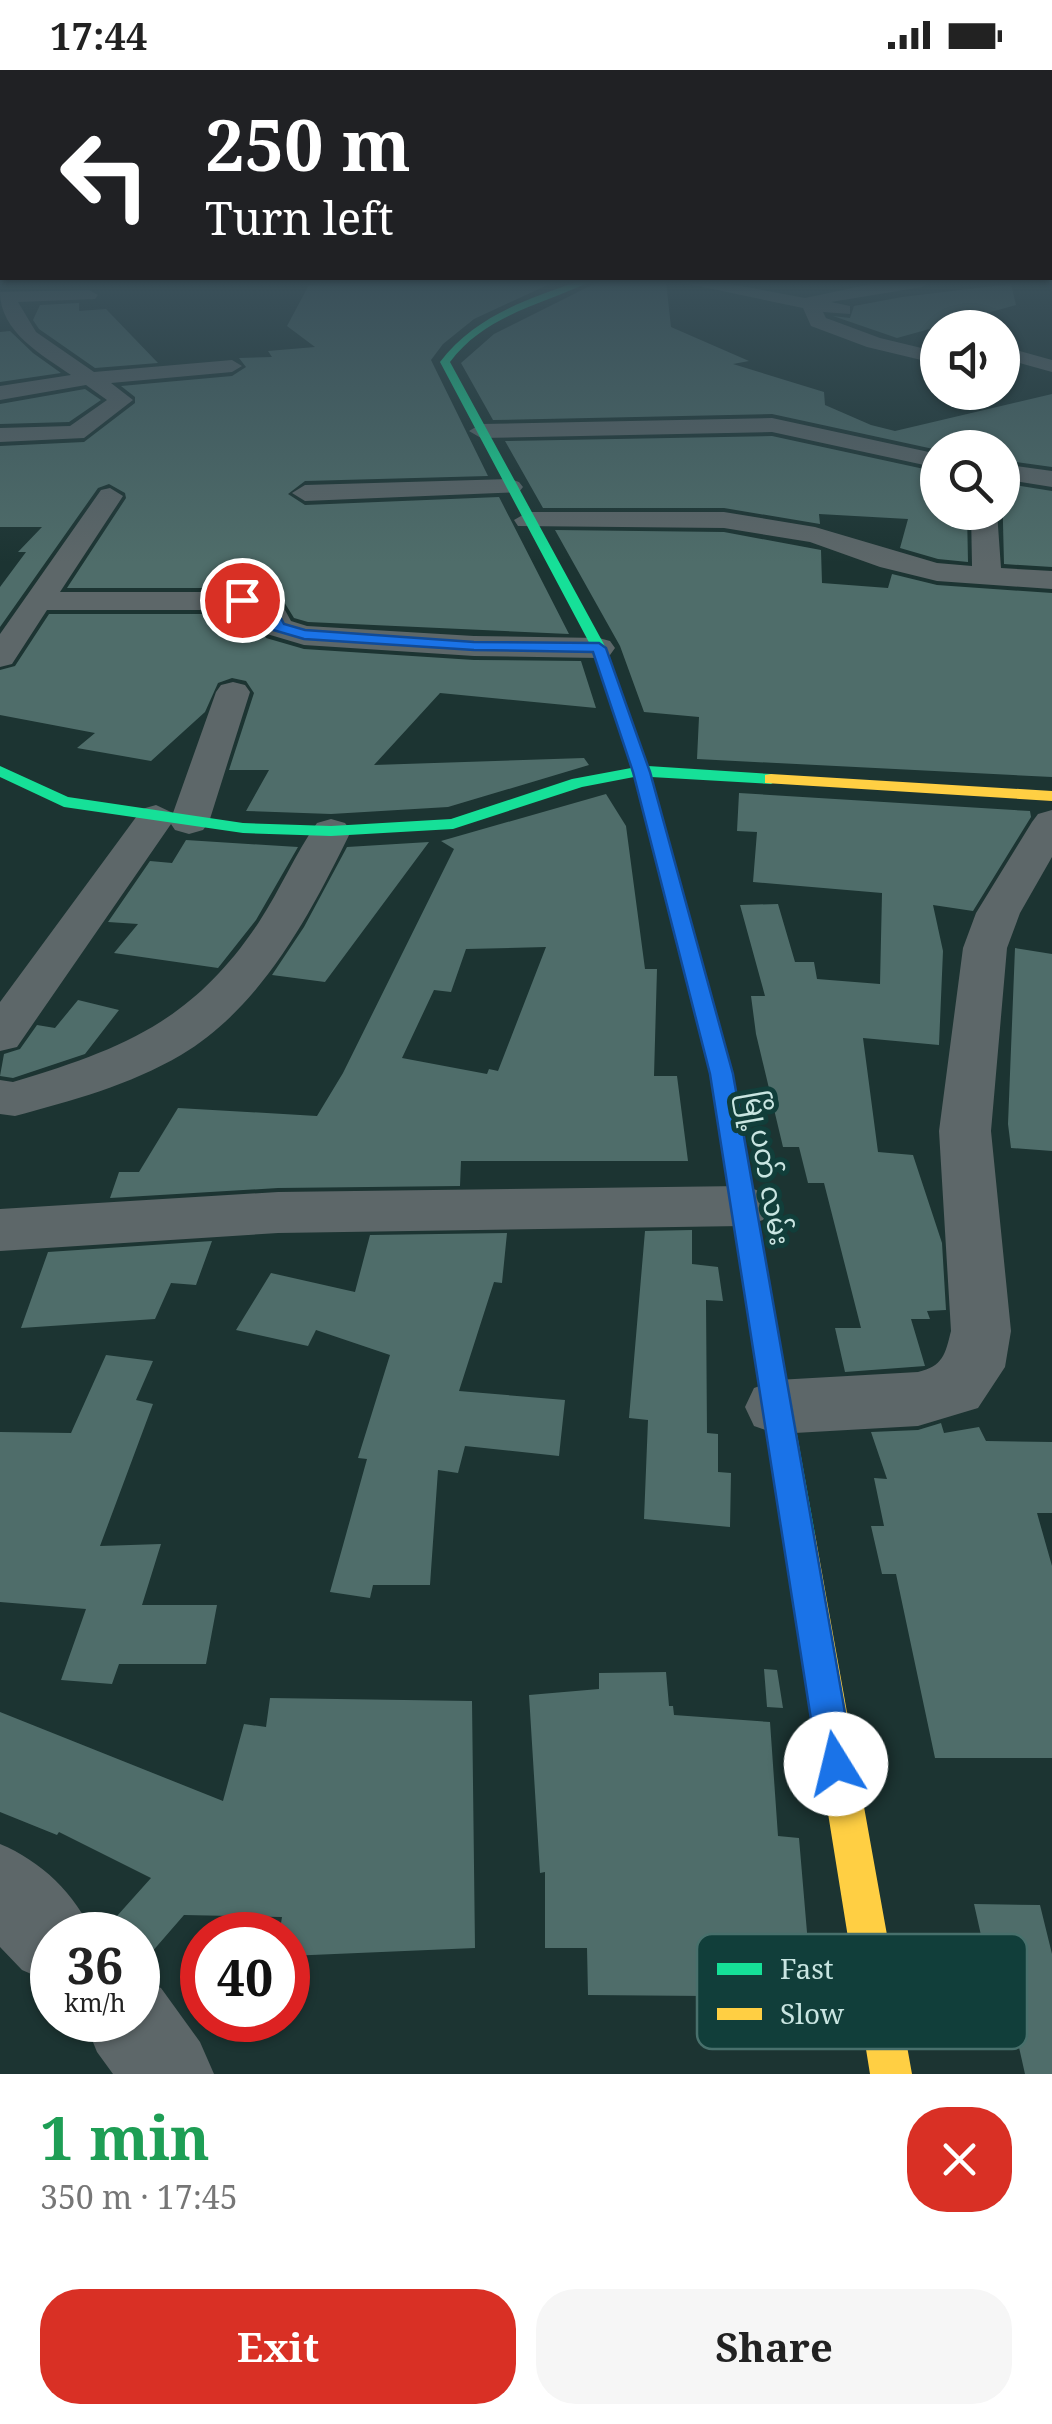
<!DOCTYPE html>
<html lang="en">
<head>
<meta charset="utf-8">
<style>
  :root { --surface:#fff; --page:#f6f6f6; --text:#222; --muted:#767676; --accent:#d93025 }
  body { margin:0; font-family:"Noto Serif","Noto Sans Myanmar",serif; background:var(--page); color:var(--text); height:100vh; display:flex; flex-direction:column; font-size:38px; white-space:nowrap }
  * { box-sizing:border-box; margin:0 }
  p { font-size:32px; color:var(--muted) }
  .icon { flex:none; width:55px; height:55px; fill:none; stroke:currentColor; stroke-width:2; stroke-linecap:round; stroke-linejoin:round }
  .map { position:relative; height:2004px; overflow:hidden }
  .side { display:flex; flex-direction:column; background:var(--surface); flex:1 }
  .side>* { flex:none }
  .hud { position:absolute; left:0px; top:0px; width:1052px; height:210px; box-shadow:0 2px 8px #0004; background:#202124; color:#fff; overflow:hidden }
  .tools { position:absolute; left:920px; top:240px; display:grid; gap:20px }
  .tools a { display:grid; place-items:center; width:100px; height:100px; border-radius:50%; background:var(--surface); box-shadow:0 2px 8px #0004; font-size:50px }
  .speed { position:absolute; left:30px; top:1842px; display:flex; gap:20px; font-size:50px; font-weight:700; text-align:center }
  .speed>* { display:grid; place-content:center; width:130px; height:130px; border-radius:50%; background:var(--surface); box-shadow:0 2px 8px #0004; line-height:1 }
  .speed small { font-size:25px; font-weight:400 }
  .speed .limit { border:15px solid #d22; background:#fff; color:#111 }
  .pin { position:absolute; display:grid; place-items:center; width:85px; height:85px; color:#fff; margin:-42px; border:5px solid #fff; border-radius:50%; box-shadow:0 2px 10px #0007 }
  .me { position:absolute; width:110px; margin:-55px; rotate:351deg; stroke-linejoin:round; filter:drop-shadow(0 0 8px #0008) }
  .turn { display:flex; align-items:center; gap:35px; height:210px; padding:0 40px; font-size:45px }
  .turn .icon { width:130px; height:130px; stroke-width:2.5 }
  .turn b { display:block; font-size:70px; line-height:85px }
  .round { display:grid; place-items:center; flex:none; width:105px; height:105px; border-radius:40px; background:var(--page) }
  .headline { display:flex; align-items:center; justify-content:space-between; height:170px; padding:0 40px }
  h1 { font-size:60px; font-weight:700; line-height:75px; color:#1e9e55 }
  .cta { display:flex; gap:20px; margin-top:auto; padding:20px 40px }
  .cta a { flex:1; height:115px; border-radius:40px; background:var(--accent); color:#fff; font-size:40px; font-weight:700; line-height:115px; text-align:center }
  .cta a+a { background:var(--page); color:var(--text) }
  .status { display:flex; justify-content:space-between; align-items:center; height:70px; padding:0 50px; background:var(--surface); direction:ltr }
  .status svg { height:28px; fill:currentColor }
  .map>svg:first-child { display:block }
  .building { fill:#4f6d6a; fill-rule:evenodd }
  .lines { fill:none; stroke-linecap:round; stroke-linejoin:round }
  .street { fill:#5d6769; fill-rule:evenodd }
  .fast { fill:#16e098; fill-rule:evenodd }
  .slow { fill:#ffcf43; fill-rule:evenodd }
  .route { fill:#1a73e8; stroke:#114b97; stroke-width:2.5 }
  .labels { text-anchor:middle; stroke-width:10; stroke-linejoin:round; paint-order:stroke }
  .street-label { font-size:28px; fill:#c9e5e1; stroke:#113e3a }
  .key { fill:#113e3a; stroke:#48706c; stroke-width:2.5 }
  .key-label { font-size:28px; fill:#c9e5e1 }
</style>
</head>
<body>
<div class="status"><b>17:44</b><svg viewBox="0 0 49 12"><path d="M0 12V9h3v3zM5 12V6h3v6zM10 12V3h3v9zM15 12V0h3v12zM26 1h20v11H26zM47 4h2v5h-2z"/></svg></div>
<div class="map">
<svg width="1052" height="2004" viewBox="0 0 1052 2004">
  <rect width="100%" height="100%" fill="#1c3432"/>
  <path class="building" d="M373,212H554L474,249L443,274L431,290L488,406L305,411L288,424L305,435L499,427L569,564L308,552L294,548L281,527L242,518H67L126,428L125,423L109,414L98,418L0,557V517L26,482H18L42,457H0V376L84,372L135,333V327L121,316L232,306L246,297L239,288L272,287L268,281L315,277L287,256L309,215Z
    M598,212H666L671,257L749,291L733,294L824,322L825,335L871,355L895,361L1052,324V397L1002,390V378L938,380L772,344L493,350L461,293L494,264Z
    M1011,214L1016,235L897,268L833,246L850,248L854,236L902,227Z
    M79,233V241L106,239L158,293L95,298L39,259L33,250L40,235Z
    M10,261L33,283L61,303L0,312V262Z
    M85,319L101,330L69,352L0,354V334Z
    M772,366L938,402V442H967L968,492L938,489L900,478L908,449L819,444L820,454L724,438H543L505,371Z
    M1002,413L1052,421V497L1004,494Z
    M555,460L724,462L821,480L822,513L888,518L892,504L937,515L1052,523V707L697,689L699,647L644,642L620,576Z
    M49,544H240L253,547L266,568L304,579L474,590L581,591L596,638L440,623L374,695L584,688L589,695L448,737L331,744L246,741L269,700H229L254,623L246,611L232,608L218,613L205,642L151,691L77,678L95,663L0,645V600L15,596Z
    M739,723L1030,741L1031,747L973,841L933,835L943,881L939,975L863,968L878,1082L913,1085L942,1173L946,1240L927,1241L930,1249H911L925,1296L845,1302L835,1258H861L824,1113H808L799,1077H783L756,964L751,926H765L740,835L778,834L795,892H814L817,909L880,914L882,823L753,812L757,762L737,761Z
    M606,724L626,756L645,899H657L654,1006H677L688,1091H461L460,1116L278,1118L110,1128L119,1102H139L178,1038L317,1046L343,1003L454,779L441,771ZM546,877L498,1001L489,999L487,1004L402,988L434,920L451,922L466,879Z
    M186,770L298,777L256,850L218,898L114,883L138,854L108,852L150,791L172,793Z
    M429,772L325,912L272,905L304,857L347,777Z
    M1015,878L1052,884V1081L1011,1078L1008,1054Z
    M78,930L119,940L85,984L13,1008L0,1006L4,984L20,979L37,955L55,958Z
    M692,1160V1194L718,1197L723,1231L706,1230L707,1363L718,1364V1402L731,1403L730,1457L644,1449L648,1350L629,1348L645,1161Z
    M507,1163L502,1213L494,1212L459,1321L565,1330L559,1386L465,1376L458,1403L438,1400L430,1515H373L370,1528L330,1522L367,1389L358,1388L390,1285L316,1260L308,1276L236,1260L271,1203L355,1222L370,1165Z
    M212,1171L196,1215L171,1213L155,1249L21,1258L48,1182Z
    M106,1285L153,1291L136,1330L153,1334L100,1476L161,1474L142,1535H217L206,1594H119L112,1614L61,1610L86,1539L0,1532V1362L71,1363Z
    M941,1353L944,1363L979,1357L986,1371L1052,1372V1443H1037L1052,1496V1688H935L896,1504H882L871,1456H884L874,1408L887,1409L871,1362L918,1360Z
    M764,1599L777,1600L783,1638L767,1637Z
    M666,1602L669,1636H673L674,1645L770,1652L778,1766L799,1768L809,1886H820L826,1927L588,1925L587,1878H545V1802L540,1803L529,1625L599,1619V1603Z
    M270,1628L472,1631L475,1878L288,1886V1865H279L282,1847L184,1845L138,1898V1865H100L151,1808L59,1762L57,1765L0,1742V1642L223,1731L244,1654L266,1657Z
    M974,1834L1040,1835L1052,1884V2004H1025L1002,1902L989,1901Z"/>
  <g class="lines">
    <path class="street" d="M679,212H719L805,228L881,212H930L922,217L831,232L850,236V244L823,242L826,248L880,268L938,282V294L867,277L811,256L803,238Z
      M89,220L98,225L95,229L18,232L36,262L94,302L232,290L242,296L232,302L111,313L133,330L84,368L0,372V358L70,356L107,330L86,315L0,330V316L71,305C42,285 0,262 0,222Z
      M1002,276L1052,290V302L1002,288Z
      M772,348L938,384V398L772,362L481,368L469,361L481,354Z
      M1002,394L1052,401V417L1002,409Z
      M510,409L519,412L523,417L519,422L305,431L292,423L305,415Z
      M110,418L123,426L60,522H242L280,531L291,551L307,556L474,566L599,568L610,571L615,578L610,585L599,588L474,586L304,575L267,564L256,544L241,540H47L12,594L0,597V564L101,420Z
      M528,442H724L815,457L937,493L972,496L971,442H997L1001,498L1052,501V519L937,511L880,497L810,472L724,458L518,456L514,450Z
      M233,612L245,615L250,622L209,752L203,760L189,764L175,760L171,754L17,977L0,981V932L142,739L156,735L173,743L216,622L221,615Z
      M1052,740V787L1020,843L1007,878L991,1061L1011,1261L1005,1297L978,1338L918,1356L777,1364L754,1356L745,1337L754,1318L777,1310L918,1302C943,1296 945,1285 951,1261L939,1061L963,878L976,843L1032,752L1038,744Z
      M331,749L345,753L351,761C311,843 262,937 181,985C130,1015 71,1031 15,1046L0,1044V1010L13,1012C123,979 193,951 259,852C280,820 295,784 317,753Z
      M743,1116L763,1122L771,1136L763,1150L743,1156L278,1163L0,1181V1139L278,1122Z
      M0,1774C41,1791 76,1824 93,1865H52V1913L22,1900L0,1877Z
      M138,1909L161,1918L200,1972L214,2004H113L97,1982L84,1950H138Z"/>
    <path class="fast" d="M576,212H589C539,236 485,245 450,292L606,578L648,696L771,704L780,709L771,714L651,707L732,1004L815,1464L810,1474L799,1478L788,1474L783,1464L710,1004L634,707L582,717L453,759L331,766L243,763L64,737L0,707V696L68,727L243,753L331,756L451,749L572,709L631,698L592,578L440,292C474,247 525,230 576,212Z"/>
    <path class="slow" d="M771,704L1052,721V731L765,713V705Z
      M799,1450L810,1454L815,1464L912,2004H870L783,1464L788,1454Z"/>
  </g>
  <linearGradient id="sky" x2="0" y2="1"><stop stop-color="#0f1d1c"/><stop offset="0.43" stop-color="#3a505a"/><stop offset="1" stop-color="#3a505a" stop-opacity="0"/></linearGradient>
  <rect width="1052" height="493" fill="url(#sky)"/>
  <path class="route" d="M242,526L274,535L284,554L305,560L474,572L599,573L606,578L650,702L733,1004L854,1694L849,1707L836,1712L824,1707L818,1694L710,1004L633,702L593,582L474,580L304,569L273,560L263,541L237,533V528Z"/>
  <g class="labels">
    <g class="street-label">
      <text transform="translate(767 1098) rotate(80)" y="10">မြို့ပတ် လမ်း</text>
    </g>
  </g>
  <rect x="697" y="1864" width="330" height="115" rx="15" class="key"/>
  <rect x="717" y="1893" width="45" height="12" fill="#16e098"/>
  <rect x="717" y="1938" width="45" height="12" fill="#ffcf43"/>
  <g class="key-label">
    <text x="780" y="1909">Fast</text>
    <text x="780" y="1954">Slow</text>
  </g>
</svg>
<div class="tools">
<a><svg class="icon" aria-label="sound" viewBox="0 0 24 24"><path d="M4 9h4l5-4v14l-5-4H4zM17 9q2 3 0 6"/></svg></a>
<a><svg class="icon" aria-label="search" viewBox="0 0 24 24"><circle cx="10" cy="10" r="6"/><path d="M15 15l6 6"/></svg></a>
</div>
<div class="speed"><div>36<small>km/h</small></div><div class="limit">40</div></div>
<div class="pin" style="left:242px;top:530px;background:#d93025"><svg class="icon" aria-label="arrive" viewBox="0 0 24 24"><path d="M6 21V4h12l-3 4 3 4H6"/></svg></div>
<svg class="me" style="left:836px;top:1694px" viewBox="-20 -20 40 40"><circle r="19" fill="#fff"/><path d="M0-13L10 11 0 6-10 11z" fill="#1a73e8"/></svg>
<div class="hud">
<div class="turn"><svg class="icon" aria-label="left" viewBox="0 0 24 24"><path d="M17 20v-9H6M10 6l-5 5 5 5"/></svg><div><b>250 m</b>Turn left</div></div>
</div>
</div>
<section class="side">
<div class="headline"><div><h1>1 min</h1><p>350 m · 17:45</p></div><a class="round" style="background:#d93025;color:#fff"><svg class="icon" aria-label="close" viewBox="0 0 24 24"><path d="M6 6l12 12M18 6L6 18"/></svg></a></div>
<div class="cta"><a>Exit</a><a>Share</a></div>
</section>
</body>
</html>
